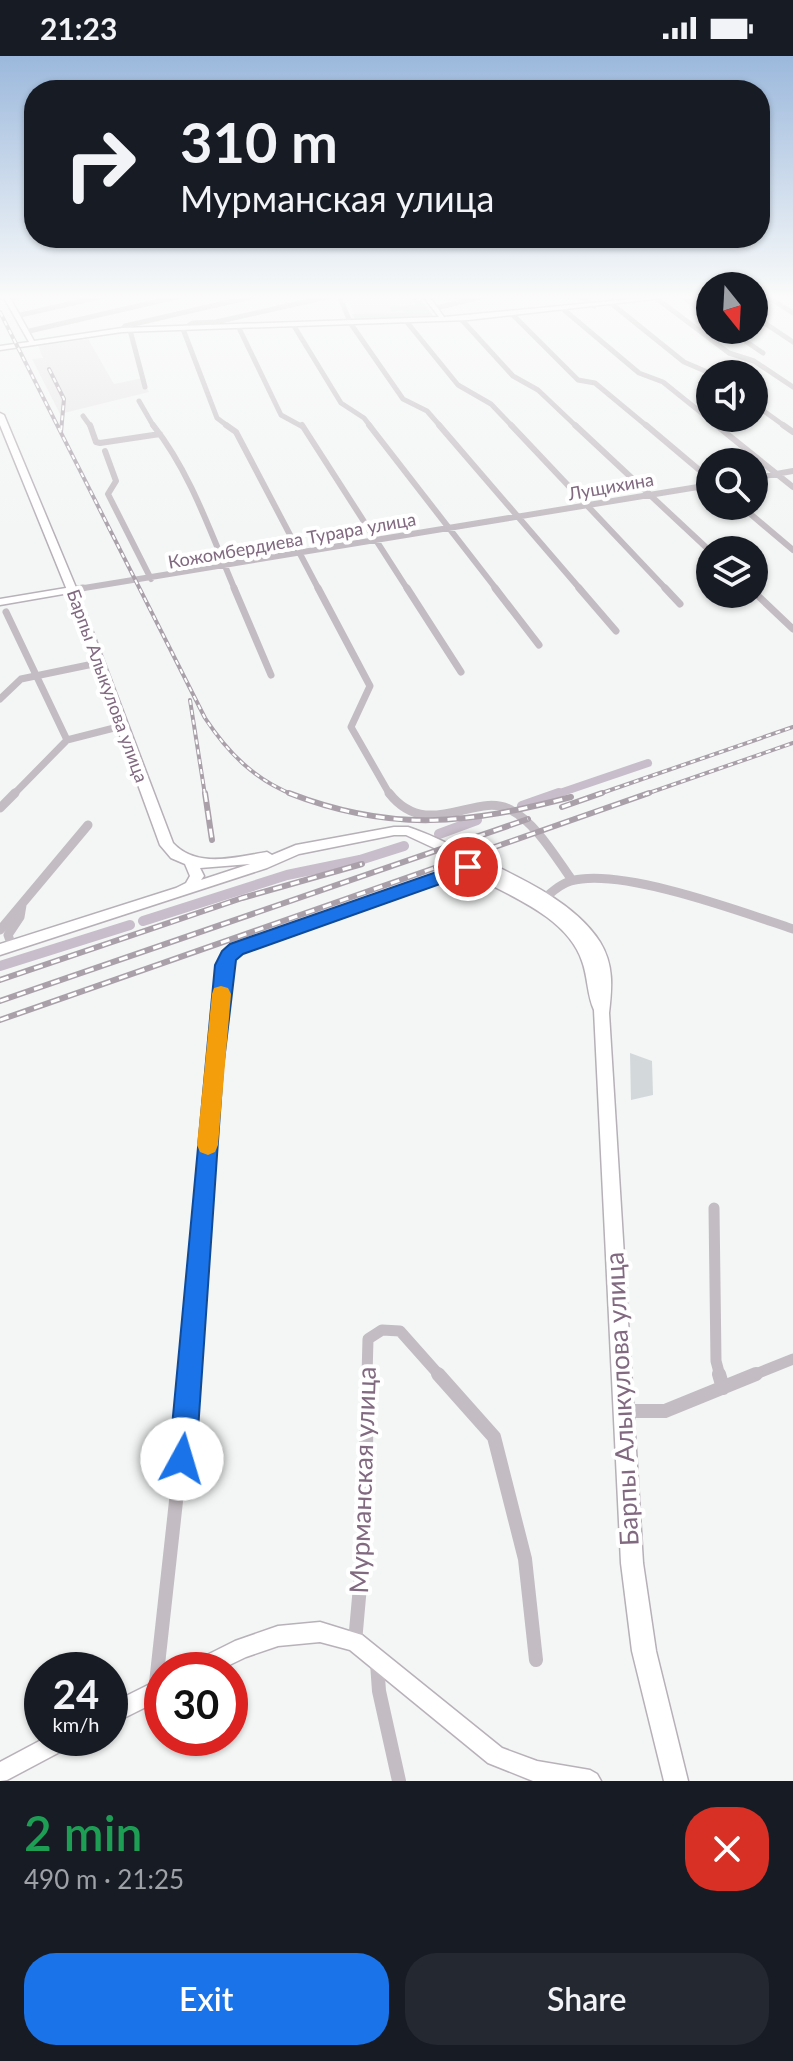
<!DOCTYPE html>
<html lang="en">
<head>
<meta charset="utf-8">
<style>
  :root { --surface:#171b24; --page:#242831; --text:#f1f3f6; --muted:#9ea1a6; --accent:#1a73e8 }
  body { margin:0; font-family:Lato,sans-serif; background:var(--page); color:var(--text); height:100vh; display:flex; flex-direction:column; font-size:30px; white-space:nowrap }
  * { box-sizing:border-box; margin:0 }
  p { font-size:26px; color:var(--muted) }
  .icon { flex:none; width:44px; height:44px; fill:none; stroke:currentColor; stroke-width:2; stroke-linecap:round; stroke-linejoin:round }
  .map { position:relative; height:1725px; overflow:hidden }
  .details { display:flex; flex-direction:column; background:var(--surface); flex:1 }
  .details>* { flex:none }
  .top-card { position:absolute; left:24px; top:24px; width:746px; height:168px; border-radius:32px; box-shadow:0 2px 6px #0004; background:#171b24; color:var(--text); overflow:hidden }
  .needle { width:52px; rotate:162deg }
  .tools { position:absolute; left:696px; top:216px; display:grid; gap:16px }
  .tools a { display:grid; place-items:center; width:72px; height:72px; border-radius:50%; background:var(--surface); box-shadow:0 2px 6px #0004; font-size:40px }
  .speed { position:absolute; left:24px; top:1596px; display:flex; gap:16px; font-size:40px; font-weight:700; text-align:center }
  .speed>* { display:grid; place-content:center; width:104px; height:104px; border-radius:50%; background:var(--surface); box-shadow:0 2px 6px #0004; line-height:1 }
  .speed small { font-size:20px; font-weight:400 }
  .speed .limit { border:12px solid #d22; background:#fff; color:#111 }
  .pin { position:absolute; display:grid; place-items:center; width:68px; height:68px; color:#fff; margin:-34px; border:4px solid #fff; border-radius:50%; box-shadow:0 2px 8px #0007 }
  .me { position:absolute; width:88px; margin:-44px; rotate:6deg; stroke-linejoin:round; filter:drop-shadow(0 0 6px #0008) }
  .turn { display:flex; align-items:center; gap:28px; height:168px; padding:0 24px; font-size:36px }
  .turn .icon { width:104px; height:104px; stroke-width:2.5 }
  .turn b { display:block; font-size:56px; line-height:68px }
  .round { display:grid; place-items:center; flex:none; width:84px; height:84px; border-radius:32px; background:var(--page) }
  .summary { display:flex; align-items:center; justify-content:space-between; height:136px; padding:0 24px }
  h1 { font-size:48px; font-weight:600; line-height:60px; color:#1e9e55 }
  .button { display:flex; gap:16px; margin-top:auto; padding:16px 24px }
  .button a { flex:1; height:92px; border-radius:32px; background:var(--accent); color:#fff; font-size:32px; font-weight:600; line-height:92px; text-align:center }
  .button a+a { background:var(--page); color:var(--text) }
  .status { display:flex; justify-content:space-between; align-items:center; height:56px; padding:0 40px; background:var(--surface); direction:ltr }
  .status svg { height:22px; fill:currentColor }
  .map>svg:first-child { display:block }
  .built { fill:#e7e7e7 }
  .green { fill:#d3d8db }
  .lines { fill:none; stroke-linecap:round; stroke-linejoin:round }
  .canal-far1 { stroke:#c8bdca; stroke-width:8 }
  .canal { stroke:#c8bdca; stroke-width:10 }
  .secondary-casing { stroke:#b9b1b9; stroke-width:3 }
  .primary-casing { stroke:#b7b0b7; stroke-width:3 }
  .street-far5 { stroke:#c3bcc2; stroke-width:5 }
  .street-far4 { stroke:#c3bcc2; stroke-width:6 }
  .street-far3 { stroke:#c3bcc2; stroke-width:7 }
  .street-far2 { stroke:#c3bcc2; stroke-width:9 }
  .street-far1 { stroke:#c3bcc2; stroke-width:11 }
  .street { stroke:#c3bcc2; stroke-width:14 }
  .secondary { fill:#fff; fill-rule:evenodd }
  .primary { fill:#fff; fill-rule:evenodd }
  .rail-far1-casing { stroke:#aaa0aa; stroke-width:4 }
  .rail-casing { stroke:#aaa0aa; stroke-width:6 }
  .rail-far1 { stroke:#fff; stroke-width:2; stroke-dasharray:5; stroke-linecap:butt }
  .rail { stroke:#fff; stroke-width:3; stroke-dasharray:9; stroke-linecap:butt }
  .route { fill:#1a73e8; stroke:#114b97; stroke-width:2 }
  .slow { fill:#f59e0b }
  .labels { text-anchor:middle; stroke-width:8; stroke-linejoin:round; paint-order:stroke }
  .far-street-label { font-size:18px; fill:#816980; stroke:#fff }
  .near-street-label { font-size:26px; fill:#816980; stroke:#fff }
</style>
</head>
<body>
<div class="status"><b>21:23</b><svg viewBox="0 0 49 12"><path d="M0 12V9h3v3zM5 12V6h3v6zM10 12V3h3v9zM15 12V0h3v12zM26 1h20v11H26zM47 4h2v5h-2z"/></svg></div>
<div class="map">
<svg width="793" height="1725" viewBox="0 0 793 1725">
  <rect width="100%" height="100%" fill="#f3f6f5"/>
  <path class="built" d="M346,240H409L420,258L356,261Z
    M88,283L114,328L143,322L149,336L60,358L32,303L43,302L38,290Z"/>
  <path class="green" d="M410,240H419L417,243L423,246L434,261L355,264L352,258L405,257L402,254L392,256L390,251L411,249L410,252L415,248Z
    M630,997L652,1005L653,1039L631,1044Z"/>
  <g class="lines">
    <path class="canal-far1" d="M554,739L648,707"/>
    <path class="canal" d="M522,750L559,737
      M439,778L477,764
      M143,865L287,819L360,804L404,790
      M0,910L130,869"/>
    <defs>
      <path id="secondary" d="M3,240H9L34,285L122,272L439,261L423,240H429L444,261L664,240H680L468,264L122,276L0,294V290L29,286Z
        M72,531L76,534L75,536L0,549V543Z
        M320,1566L362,1579L502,1692L537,1705L590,1714L597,1718L601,1725H533L488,1707L350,1594L320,1586L278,1590L246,1601L219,1614H188L191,1607L235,1585L278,1570Z
        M162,1622V1643L110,1669V1648Z
        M45,1682H76L73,1689L7,1724L0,1725V1706Z"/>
      <path id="primary" d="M0,357L4,359L77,534L173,787C197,813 236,801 267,796L272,799L296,789L394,771H408C427,777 446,787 464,795C508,816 573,843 600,886C614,909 612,931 609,957L643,1507L656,1595L688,1725H664L632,1595L621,1507L594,954C587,939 588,921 582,905C569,866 522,845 487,827L485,824L492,819L406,779H394L299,798L267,812L0,899V888L176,832L186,827L190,820L185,808L171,802L160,789L67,534L0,369ZM250,808L201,824L204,820L200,812Z"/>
    </defs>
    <use href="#secondary" class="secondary-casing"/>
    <use href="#primary" class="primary-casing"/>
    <path class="street-far5" d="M339,240L351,268L403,343L427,355L441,371
      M579,240L594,250
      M626,240L634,245
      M682,240L710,261
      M766,240L793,257
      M656,242L729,297L754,305L793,331
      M7,243L21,240
      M612,248L684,306L712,318
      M436,252L485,240
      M563,253L639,317L663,326L719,371
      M513,259L578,324L595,327L648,371
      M16,260L104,240
      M754,260L793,286
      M461,263L513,320L538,334L577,371
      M406,265L458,329L491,348L513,371
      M294,270L341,347L364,362L371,371
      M239,272L281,359L303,371
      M122,274L125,270L255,240
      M130,274L145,331
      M729,274L763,297
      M25,276L181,240
      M139,345L154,371
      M754,348L786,371
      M83,360L91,371
      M229,371L217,362L183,273L193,267L216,266L331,240"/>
    <path class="street-far4" d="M90,369L96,386L100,387L160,378
      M153,369C191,417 211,478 235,534
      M226,369L236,376L319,534
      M302,369L408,534
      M369,369L497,534
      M439,369L581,534
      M511,369L667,534
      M575,369L710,495
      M646,369L710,423
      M716,369L793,431
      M783,369L793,376
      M105,395L116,425L108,438L151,523
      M754,422L793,415
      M741,450L793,494
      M72,534L710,429"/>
    <path class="street-far3" d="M234,532L271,619
      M318,532L370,630L351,671L390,739
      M407,532L461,616
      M495,532L539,589
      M579,532L616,575
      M665,532L680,548
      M72,534L83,532
      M754,536L793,573
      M6,556L67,684
      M0,643L21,623L98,607
      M13,739L67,684L122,670"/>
    <path class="street-far2" d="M389,737C428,787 476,734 511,754C536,767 556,802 572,824
      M0,752L15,737
      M540,846C549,839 559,828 571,825C621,811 742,856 793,873
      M0,874L88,769
      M12,890L8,879L20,861L22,849
      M215,997L224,909L237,893L468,811"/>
    <path class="street-far1" d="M714,1152L716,1305L720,1320
      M190,1320L215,995
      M367,1320L368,1283L382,1274L400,1275L440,1320
      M751,1320L793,1303"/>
    <path class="street" d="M438,1318L494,1381L525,1503L536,1604
      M719,1318L723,1332
      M622,1355H665L756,1318
      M355,1586L365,1474L367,1318
      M377,1607L379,1635L399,1725
      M155,1636L190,1318"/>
    <use href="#secondary" class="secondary"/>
    <use href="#primary" class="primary"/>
    <defs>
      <path id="rail-far1" d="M0,256L205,662C228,697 255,724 294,739
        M49,313L64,343L61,376
        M190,644L205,739
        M596,739L793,671
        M643,739L793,687"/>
      <path id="rail" d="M205,737L212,784
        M289,737C392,777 468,768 571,741
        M562,751L602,737
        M0,924L242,842L362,808
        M0,945L528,763
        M0,964L649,737"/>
    </defs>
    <use href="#rail-far1" class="rail-far1-casing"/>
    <use href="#rail" class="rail-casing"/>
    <use href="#rail-far1" class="rail-far1"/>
    <use href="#rail" class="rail"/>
  </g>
  <linearGradient id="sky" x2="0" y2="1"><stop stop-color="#9bb8dc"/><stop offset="0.5" stop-color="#fafbfa"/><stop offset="1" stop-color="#fafbfa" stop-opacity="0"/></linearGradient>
  <rect width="793" height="481" fill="url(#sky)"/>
  <path class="route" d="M468,805L474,807L477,811L474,816L243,898L236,904L223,1013L196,1403L192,1412L182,1416L173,1412L169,1403L215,909L222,895L230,888Z"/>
  <path class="slow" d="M221,930L228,932L231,938L218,1089L215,1096L208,1099L200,1096L197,1089L212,938L214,932Z"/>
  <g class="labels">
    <g class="far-street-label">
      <text transform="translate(611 431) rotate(-10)" y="6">Лущихина</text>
      <text transform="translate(292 485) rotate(-10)" y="6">Кожомбердиева Турара улица</text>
      <text transform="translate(107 630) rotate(70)" y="6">Барпы Алыкулова улица</text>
    </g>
    <g class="near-street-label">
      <text transform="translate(622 1343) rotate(-93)" y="9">Барпы Алыкулова улица</text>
      <text transform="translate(363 1424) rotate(-88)" y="9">Мурманская улица</text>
    </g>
  </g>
</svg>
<div class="tools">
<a><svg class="needle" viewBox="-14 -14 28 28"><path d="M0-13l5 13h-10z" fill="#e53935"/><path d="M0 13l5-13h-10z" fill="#9ea1a6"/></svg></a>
<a><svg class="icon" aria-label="sound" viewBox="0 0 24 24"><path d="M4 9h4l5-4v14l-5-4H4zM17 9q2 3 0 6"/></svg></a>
<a><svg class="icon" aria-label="search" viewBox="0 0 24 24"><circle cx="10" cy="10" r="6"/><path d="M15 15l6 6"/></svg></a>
<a><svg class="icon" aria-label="layers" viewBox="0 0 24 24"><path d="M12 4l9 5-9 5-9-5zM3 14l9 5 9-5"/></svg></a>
</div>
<div class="speed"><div>24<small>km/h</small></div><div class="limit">30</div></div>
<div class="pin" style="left:468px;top:811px;background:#d93025"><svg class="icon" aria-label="arrive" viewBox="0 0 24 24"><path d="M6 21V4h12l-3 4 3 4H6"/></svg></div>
<svg class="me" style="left:182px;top:1403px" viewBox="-20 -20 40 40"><circle r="19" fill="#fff"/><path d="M0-13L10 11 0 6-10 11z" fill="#1a73e8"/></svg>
<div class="top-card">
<div class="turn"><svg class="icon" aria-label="right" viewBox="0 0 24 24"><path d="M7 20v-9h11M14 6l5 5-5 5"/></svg><div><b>310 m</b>Мурманская улица</div></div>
</div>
</div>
<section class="details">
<div class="summary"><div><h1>2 min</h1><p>490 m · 21:25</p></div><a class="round" style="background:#d93025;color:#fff"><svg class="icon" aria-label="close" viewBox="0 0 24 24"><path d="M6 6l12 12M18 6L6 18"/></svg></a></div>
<div class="button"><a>Exit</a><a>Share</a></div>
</section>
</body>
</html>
